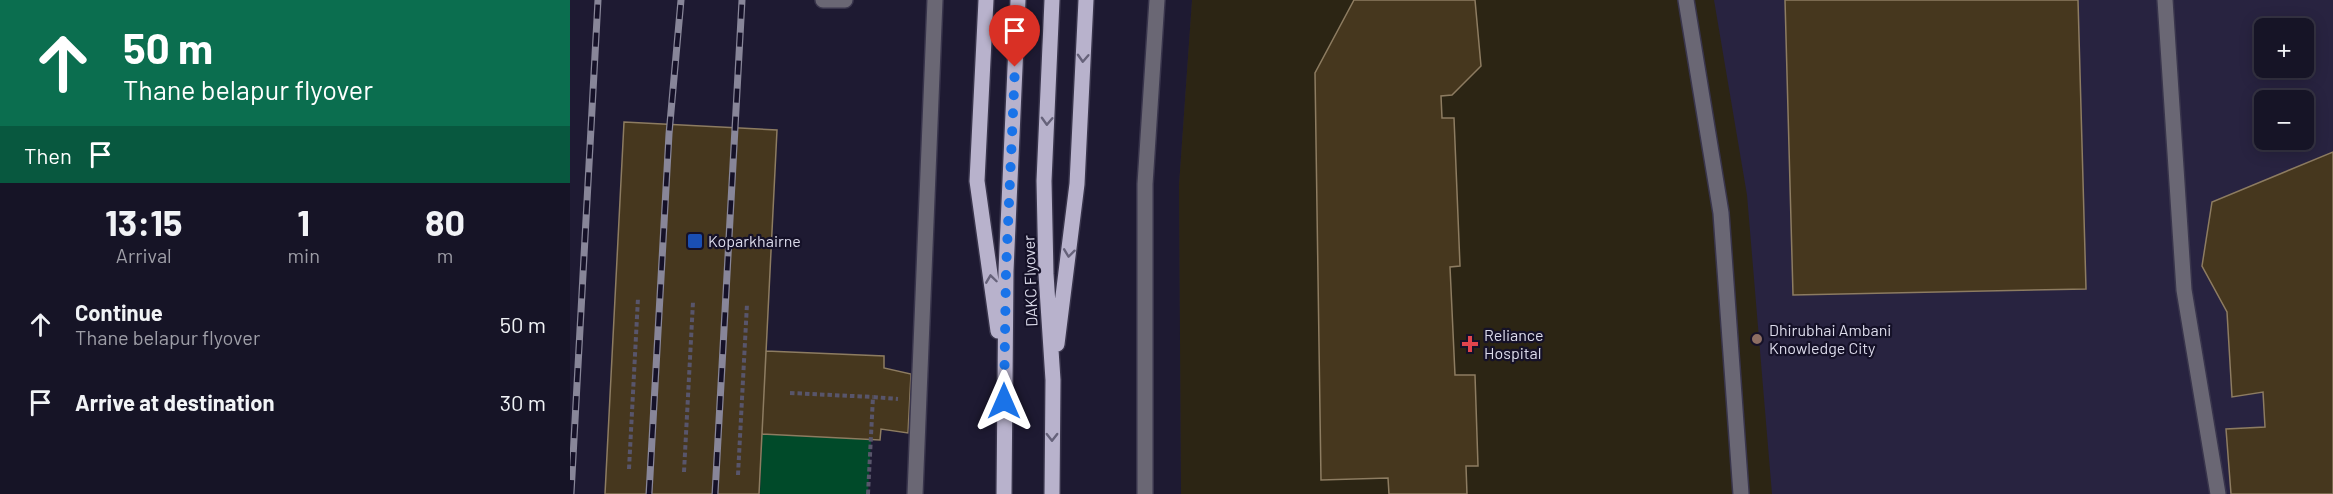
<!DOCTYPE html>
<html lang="en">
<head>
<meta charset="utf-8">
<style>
  :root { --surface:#161426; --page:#232132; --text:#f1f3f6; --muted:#9e9ea7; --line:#353343 }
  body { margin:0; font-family:Barlow,sans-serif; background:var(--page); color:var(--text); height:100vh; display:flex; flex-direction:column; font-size:22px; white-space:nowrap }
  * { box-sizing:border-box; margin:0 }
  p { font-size:20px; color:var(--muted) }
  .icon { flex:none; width:33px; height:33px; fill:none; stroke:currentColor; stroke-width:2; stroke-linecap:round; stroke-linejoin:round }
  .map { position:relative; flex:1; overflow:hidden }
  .panel { display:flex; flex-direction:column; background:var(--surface); width:570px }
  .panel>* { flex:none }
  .top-card { background:#0b6e4f; color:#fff; overflow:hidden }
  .controls { position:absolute; left:1684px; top:18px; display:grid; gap:12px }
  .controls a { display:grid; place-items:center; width:60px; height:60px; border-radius:9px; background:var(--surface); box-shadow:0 3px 15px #0003,0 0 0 2px var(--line); font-size:30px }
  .pin { position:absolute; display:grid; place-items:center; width:51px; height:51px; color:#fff; margin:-62px -26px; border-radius:50% 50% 50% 0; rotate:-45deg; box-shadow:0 0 6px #0007 }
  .pin .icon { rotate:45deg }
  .me { position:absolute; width:66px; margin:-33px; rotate:0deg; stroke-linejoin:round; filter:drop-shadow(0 0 4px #0008) }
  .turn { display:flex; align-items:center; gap:21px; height:126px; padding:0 24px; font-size:27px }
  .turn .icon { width:78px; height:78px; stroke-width:2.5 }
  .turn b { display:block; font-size:42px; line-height:51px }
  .then { display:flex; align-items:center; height:57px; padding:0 24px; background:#0003; gap:12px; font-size:22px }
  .eta { display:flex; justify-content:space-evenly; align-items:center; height:102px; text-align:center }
  .eta b { font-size:36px; font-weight:700; line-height:42px }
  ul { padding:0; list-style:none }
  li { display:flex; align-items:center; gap:18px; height:78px; padding:0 24px }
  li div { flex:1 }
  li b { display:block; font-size:22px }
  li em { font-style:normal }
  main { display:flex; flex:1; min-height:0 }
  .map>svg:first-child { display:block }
  .built { fill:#282340; fill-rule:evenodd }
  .medical { fill:#2c2514 }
  .green { fill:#004a29 }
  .building { fill:#46371e; stroke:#8d7c61; stroke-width:1.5 }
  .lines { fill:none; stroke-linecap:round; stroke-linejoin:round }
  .minor-casing { stroke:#39354c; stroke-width:18 }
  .major-casing { stroke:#39354c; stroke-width:18 }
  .path { stroke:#58556b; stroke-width:4; stroke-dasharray:4.5 3; stroke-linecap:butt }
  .minor { stroke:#6a6774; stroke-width:15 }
  .major { stroke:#b8b2cc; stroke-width:15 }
  .rail-casing { stroke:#888699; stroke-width:7 }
  .rail { stroke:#151128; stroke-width:4.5; stroke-dasharray:14; stroke-linecap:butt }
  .oneway { stroke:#66627a }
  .route { stroke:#1a73e8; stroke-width:10; stroke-dasharray:0 18 }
  .transit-dot { fill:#1a4fb4; stroke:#151128; stroke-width:2 }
  .education-dot { fill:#8d6e63; stroke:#151128; stroke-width:2 }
  .health-dot { fill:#e0444e; stroke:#151128; stroke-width:2 }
  .labels { text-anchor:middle; stroke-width:4.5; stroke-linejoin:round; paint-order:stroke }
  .poi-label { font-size:16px; fill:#dcdbeb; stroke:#151128; text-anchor:start }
  .street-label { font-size:16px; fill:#dcdbeb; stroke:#151128 }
</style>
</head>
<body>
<main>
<section class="panel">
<div class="top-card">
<div class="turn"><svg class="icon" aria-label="ahead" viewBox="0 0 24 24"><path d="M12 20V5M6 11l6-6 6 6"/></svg><div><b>50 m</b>Thane belapur flyover</div></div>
<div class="then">Then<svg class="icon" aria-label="arrive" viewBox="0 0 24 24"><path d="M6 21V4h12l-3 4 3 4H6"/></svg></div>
</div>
<div class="eta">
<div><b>13:15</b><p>Arrival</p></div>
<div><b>1</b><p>min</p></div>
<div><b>80</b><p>m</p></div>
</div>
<ul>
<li><svg class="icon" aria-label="ahead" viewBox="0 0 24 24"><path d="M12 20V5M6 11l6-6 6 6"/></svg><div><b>Continue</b><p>Thane belapur flyover</p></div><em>50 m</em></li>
<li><svg class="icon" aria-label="arrive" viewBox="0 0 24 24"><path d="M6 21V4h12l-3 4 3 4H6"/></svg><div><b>Arrive at destination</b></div><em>30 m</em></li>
</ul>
</section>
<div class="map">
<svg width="1763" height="494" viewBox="0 0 1763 494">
  <rect width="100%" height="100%" fill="#1e1a32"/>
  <path class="built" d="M622,0H1763V494H611L609,185ZM1695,28H1734V68H1695ZM1695,100H1734V140H1695Z"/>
  <path class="medical" d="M622,0H1144L1177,195L1202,494H611L609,185Z"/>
  <path class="green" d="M192,434L301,439L298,494H190Z"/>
  <path class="building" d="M905,0L911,66L882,95L871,96L872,118H884L890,266L880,267L885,375H905L908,466H896L897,494H819L818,478L751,480L745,73L784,0Z
    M1215,0H1508L1516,289L1223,295Z
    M54,122L207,130L189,494H35Z
    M1763,152V494H1661L1656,429L1695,427L1693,392L1662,397L1657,312L1632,266L1642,202Z
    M196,351L314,356V368L341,374L338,433L311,429L310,440L192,434Z"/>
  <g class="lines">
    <defs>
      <path id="minor" d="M253,0H275
        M1116,0L1151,213L1171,494
        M1595,0L1614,290L1648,494
        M345,494L365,0
        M575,494V184L587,0"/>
      <path id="major" d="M416,0L407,181L428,331
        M487,344L507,184L516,0
        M434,494L436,271L448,0
        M482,494L483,380L476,274L474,181L482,0"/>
    </defs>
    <use href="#minor" class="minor-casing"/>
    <use href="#major" class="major-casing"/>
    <path class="path" d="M220,393L303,397
      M59,469L68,298
      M114,472L123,302
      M168,475L177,304
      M298,494L303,397L328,399"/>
    <use href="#minor" class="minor"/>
    <use href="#major" class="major"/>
    <defs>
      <path id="rail" d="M1,494L28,0
        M79,494L99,134L111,0
        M145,494L172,0"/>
    </defs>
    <use href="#rail" class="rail-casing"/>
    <use href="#rail" class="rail"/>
  </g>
  <defs><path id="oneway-chevron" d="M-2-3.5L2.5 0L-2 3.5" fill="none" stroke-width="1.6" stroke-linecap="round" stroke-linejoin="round" transform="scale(1.5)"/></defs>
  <g class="oneway">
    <use href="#oneway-chevron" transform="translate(513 58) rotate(93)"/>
    <use href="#oneway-chevron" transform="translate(477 121) rotate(92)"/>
    <use href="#oneway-chevron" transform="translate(499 253) rotate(97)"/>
    <use href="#oneway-chevron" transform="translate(421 279) rotate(-98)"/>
    <use href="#oneway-chevron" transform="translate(482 437) rotate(90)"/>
  </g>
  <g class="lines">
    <path class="route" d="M434,401L436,271L445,67"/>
  </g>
  <rect class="transit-dot" x="117" y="233" width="16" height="16" rx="3"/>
  <circle class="education-dot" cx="1187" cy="339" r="6"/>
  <path class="health-dot" d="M897 335h6v6h6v6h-6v6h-6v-6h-6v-6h6z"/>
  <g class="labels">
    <g class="poi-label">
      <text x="138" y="247">Koparkhairne</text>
      <text x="1199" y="336">Dhirubhai Ambani<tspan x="1199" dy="18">Knowledge City</tspan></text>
      <text x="914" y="341">Reliance<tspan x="914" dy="18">Hospital</tspan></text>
    </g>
    <g class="street-label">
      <text transform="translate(460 281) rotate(-92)" y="6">DAKC Flyover</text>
    </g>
  </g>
</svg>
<div class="controls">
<a>+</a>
<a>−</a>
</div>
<div class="pin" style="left:445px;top:67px;background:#d93025"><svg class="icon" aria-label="arrive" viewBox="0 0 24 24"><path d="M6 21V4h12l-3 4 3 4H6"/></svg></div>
<svg class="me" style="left:434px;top:401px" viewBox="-20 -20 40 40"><path d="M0-17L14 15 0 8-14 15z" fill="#1a73e8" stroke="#fff" stroke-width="4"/></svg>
</div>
</main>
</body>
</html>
